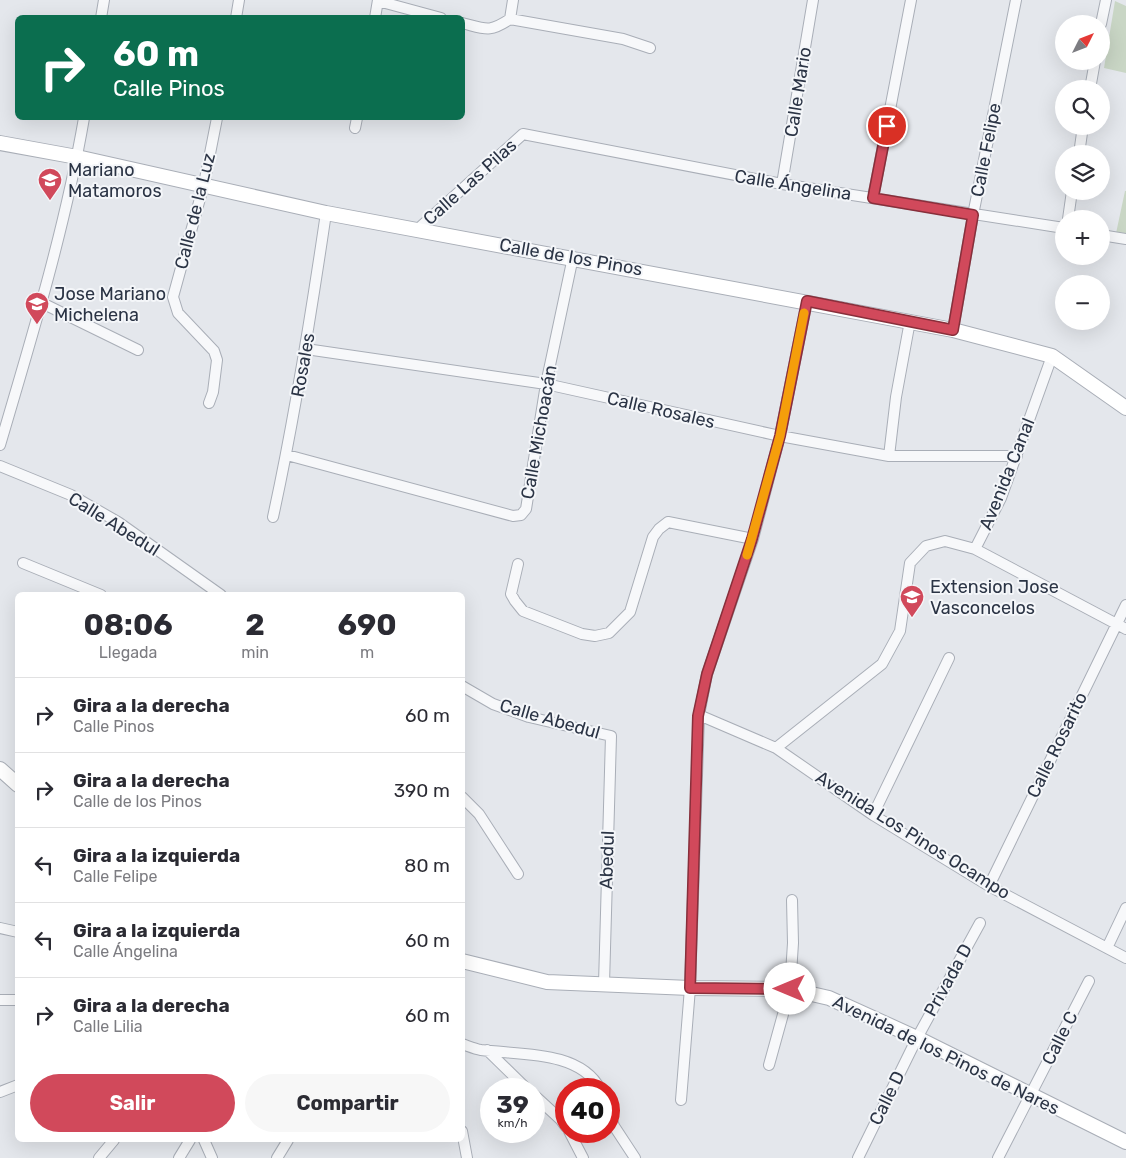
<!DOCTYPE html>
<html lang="es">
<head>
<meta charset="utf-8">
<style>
  :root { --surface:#fff; --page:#f7f7f7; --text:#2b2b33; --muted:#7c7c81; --line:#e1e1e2; --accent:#d1495b }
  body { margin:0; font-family:Rubik,sans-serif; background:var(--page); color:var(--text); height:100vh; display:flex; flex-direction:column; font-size:19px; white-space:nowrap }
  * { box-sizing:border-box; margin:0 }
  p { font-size:16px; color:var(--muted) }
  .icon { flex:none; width:28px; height:28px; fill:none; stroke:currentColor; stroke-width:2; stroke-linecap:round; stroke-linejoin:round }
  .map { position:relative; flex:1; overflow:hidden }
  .drawer { position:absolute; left:15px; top:592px; width:450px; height:550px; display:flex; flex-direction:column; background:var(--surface); border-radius:8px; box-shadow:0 5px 20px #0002 }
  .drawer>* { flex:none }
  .top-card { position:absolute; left:15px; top:15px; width:450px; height:105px; border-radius:8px; box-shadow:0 5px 20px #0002; background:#0b6e4f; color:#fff; overflow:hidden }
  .needle { width:32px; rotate:48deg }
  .fabs { position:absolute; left:1055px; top:15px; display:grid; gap:10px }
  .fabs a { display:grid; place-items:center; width:55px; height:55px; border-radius:50%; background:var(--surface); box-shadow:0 5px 20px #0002; font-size:25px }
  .speed { position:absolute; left:480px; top:1078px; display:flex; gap:10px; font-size:25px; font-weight:700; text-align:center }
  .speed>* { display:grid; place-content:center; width:65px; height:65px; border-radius:50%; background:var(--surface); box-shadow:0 5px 20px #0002; line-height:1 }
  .speed small { font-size:12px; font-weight:400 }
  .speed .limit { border:8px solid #d22; background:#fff; color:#111 }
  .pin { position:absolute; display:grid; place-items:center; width:42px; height:42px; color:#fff; margin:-21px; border:2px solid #fff; border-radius:50%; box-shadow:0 1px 5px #0007 }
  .me { position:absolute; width:55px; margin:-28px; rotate:270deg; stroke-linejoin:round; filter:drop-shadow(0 0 4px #0008) }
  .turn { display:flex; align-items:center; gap:18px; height:105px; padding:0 15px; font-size:22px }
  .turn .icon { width:65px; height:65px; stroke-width:2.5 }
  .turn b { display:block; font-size:35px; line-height:42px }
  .eta { display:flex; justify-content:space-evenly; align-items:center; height:85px; text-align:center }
  .eta b { font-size:30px; font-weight:700; line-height:35px }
  .primary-button { display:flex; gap:10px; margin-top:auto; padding:10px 15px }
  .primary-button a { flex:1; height:58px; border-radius:30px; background:var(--accent); color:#fff; font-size:20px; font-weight:700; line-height:58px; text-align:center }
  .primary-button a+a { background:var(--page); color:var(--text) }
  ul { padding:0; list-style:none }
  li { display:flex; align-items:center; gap:15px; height:75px; padding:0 15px; border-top:1px solid var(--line) }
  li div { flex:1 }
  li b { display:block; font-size:19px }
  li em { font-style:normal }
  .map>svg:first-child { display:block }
  .green { fill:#c9d6c5 }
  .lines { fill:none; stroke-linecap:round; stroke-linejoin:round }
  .street-casing { stroke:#a9aeb7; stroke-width:12 }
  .secondary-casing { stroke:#a9aeb7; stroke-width:16 }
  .street { stroke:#f7f8fa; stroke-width:10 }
  .secondary { stroke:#fff; stroke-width:14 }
  .route-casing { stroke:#882f3b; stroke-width:12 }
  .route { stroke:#d1495b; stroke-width:9 }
  .slow { stroke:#f59e0b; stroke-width:9 }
  .labels { text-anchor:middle; stroke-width:4; stroke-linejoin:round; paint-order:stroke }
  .street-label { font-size:18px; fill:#2b3445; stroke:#f4f6f9 }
  .poi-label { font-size:18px; fill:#2b3445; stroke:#f4f6f9; text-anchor:start }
</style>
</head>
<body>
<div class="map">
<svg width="1126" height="1158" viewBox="0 0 1126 1158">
  <rect width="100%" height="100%" fill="#e4e7ec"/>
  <path class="green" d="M1115,1L1126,6V73L1104,68Z
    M1125,191H1126V240L1115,238Z"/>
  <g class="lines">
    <defs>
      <path id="street" d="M378,1L441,18
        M101,18L104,0
        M236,18L239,0
        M375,18L378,0
        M510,19L513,0
        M462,23C486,29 489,33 510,19L623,39L650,48
        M1101,24L1106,0
        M1090,89L1095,61
        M355,128L357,118
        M1079,154L1083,126
        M782,184L813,0
        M873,198L911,0
        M1068,219L1072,191
        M418,229L523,134L782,184L1064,228
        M1101,235L1126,239
        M42,303L138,350
        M953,330L973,215L1016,0
        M306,349L546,384L780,436L889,456H1017
        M209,403L213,392L217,360L214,351L178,313L173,297L204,184L217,118
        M0,445C32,337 65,228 84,118
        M287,455L513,516L521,515L526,509L546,384L573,257
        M889,456L896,397L910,321
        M0,466L71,495L118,522L221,595
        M273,517C295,416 311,315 326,213
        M975,549L1001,498L1052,356
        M23,563L101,595
        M518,564L511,594L515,601L523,611L582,634L595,636L609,633L630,612L653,537L659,529L668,522L753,539
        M462,686L493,704L529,717L611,736L604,984
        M699,715L776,748L873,815L989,886L1126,958
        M776,748L882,664L900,631L910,563L926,546L945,541L975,549L1126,629
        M462,797L479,814L518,874
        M873,815L949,658
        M989,886L1126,605
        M0,928L18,932
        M1107,948L1126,908
        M0,1000H18
        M462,1044C468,1046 475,1049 481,1050C518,1055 580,1050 600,1089
        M487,1050L527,1089
        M769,1065L790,989L793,943L792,900
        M0,1092L18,1085
        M534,1095L560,1119L566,1127
        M681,1100L690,988L699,715L707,674L753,539L780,436L807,301
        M609,1112L614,1126L635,1158
        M462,1131L467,1158
        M569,1131L583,1158
        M204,1140L212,1158
        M99,1158L114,1140
        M179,1158L190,1140
        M277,1158L288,1140
        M858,1158L917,1038L980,923
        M998,1158L1089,981"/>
      <path id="secondary" d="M0,143L77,157L326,213L953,330L1052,356L1126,408
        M0,769L18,785
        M462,961L547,982L690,988L790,989L829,998L917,1038L1126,1142"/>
    </defs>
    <use href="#street" class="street-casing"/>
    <use href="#secondary" class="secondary-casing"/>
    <use href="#street" class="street"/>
    <use href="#secondary" class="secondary"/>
  </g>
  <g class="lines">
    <defs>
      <path id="route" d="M790,989L690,988L698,716L707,674L752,539L780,436L807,301L953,330L973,215L873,198L887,126"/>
    </defs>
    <use href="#route" class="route-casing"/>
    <use href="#route" class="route"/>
    <path class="slow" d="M747,555L780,436L804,313"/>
  </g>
  <defs>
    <symbol id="school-pin" viewBox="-11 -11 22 30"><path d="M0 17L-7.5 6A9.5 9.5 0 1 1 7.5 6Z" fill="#d1495b" stroke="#f4f6f9"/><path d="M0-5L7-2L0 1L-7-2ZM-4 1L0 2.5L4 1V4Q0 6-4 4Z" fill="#fff"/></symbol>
    <symbol id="university-pin" viewBox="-11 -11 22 30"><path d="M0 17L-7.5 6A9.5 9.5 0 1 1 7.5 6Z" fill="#d1495b" stroke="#f4f6f9"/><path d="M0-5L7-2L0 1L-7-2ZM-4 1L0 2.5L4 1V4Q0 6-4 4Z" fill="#fff"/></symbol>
  </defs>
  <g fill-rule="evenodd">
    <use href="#school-pin" x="36" y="166" width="28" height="38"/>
    <use href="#school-pin" x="23" y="290" width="28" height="38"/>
    <use href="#university-pin" x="898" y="583" width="28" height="38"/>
  </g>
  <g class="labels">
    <g class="street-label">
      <text transform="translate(798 92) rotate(-81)" y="6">Calle Mario</text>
      <text transform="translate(986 150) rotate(-79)" y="6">Calle Felipe</text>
      <text transform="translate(470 182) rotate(-42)" y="6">Calle Las Pilas</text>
      <text transform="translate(793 185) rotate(9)" y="6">Calle Ángelina</text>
      <text transform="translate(195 211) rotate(-76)" y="6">Calle de la Luz</text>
      <text transform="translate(571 257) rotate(10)" y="6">Calle de los Pinos</text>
      <text transform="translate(303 365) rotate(-80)" y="6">Rosales</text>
      <text transform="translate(661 410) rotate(13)" y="6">Calle Rosales</text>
      <text transform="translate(539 432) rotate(-80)" y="6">Calle Michoacán</text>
      <text transform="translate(1007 474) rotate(-68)" y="6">Avenida Canal</text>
      <text transform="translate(114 524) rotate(32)" y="6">Calle Abedul</text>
      <text transform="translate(550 719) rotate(16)" y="6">Calle Abedul</text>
      <text transform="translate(1057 745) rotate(-64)" y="6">Calle Rosarito</text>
      <text transform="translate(913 835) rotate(32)" y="6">Avenida Los Pinos Ocampo</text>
      <text transform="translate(607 860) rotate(-88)" y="6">Abedul</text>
      <text transform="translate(948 980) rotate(-61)" y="6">Privada D</text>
      <text transform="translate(1060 1038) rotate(-63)" y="6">Calle C</text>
      <text transform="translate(946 1055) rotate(26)" y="6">Avenida de los Pinos de Nares</text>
      <text transform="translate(887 1098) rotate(-64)" y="6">Calle D</text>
    </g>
    <g class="poi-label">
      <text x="68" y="176">Mariano<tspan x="68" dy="21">Matamoros</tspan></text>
      <text x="54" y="300">Jose Mariano<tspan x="54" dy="21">Michelena</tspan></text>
      <text x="930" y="593">Extension Jose<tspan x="930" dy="21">Vasconcelos</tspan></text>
    </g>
  </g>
</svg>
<div class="fabs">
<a><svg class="needle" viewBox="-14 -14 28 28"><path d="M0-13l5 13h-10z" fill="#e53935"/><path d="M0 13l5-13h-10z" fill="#7c7c81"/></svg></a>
<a><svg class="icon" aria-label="search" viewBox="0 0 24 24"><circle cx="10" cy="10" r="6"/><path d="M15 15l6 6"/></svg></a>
<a><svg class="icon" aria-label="layers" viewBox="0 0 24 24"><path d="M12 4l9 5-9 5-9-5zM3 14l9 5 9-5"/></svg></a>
<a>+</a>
<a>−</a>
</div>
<div class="speed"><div>39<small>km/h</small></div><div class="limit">40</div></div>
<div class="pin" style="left:887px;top:126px;background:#d93025"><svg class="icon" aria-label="arrive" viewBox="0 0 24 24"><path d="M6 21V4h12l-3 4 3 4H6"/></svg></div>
<svg class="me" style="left:790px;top:989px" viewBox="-20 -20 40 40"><circle r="19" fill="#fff"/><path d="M0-13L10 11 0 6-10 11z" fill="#d1495b"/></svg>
<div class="top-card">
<div class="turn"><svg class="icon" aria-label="right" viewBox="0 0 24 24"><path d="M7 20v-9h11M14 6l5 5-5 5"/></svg><div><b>60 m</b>Calle Pinos</div></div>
</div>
<section class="drawer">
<div class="eta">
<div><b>08:06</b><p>Llegada</p></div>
<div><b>2</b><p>min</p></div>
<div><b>690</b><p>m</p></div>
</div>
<ul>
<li><svg class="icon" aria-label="right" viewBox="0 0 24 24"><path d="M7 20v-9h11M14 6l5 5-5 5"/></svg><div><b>Gira a la derecha</b><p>Calle Pinos</p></div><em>60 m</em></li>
<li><svg class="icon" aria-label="right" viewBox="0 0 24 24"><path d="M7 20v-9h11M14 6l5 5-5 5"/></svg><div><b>Gira a la derecha</b><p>Calle de los Pinos</p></div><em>390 m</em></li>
<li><svg class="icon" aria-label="left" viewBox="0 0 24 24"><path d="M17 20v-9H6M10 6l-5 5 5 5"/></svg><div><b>Gira a la izquierda</b><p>Calle Felipe</p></div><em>80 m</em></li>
<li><svg class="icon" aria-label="left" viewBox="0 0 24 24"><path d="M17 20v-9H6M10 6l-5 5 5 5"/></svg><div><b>Gira a la izquierda</b><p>Calle Ángelina</p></div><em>60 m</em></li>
<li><svg class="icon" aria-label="right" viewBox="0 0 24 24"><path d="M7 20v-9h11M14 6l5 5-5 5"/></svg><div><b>Gira a la derecha</b><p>Calle Lilia</p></div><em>60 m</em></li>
</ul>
<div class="primary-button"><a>Salir</a><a>Compartir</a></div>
</section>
</div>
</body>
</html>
